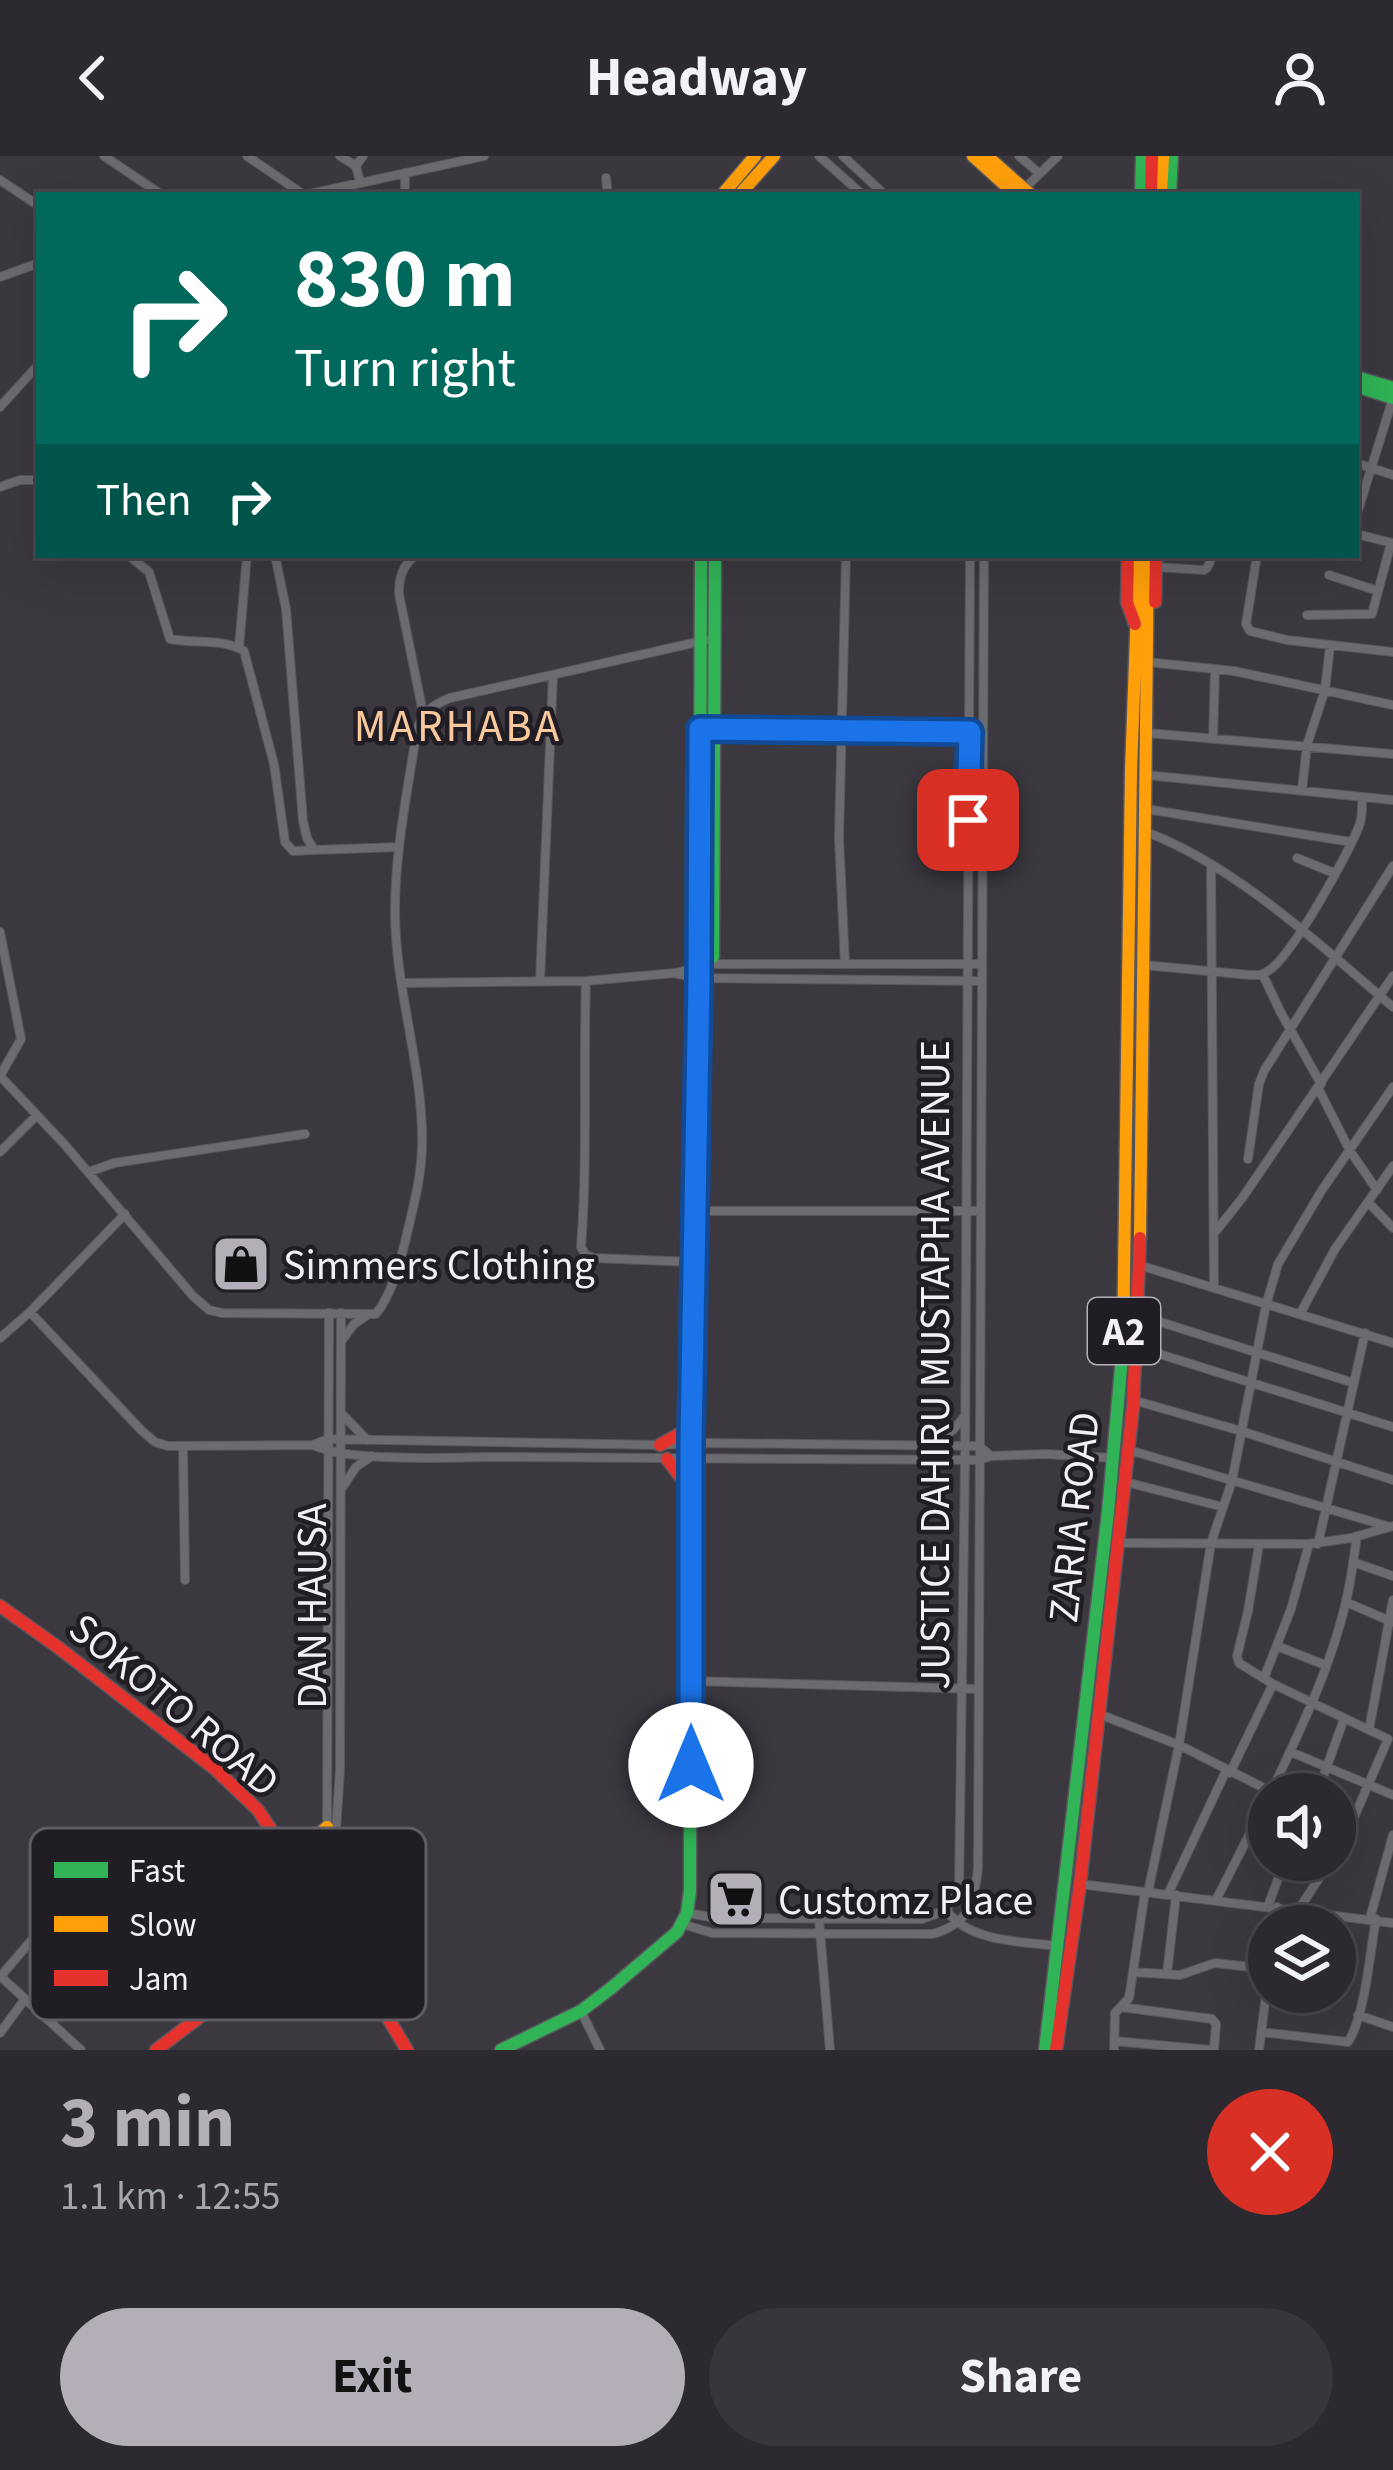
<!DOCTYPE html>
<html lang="en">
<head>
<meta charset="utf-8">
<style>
  :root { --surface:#2c2a30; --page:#38363c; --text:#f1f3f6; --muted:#a6a7ab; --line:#48464c; --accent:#b3aeb8 }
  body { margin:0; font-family:"Source Sans 3",sans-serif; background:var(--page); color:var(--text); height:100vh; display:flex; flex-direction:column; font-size:45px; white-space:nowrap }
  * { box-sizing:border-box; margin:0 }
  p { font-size:39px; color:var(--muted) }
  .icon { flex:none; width:66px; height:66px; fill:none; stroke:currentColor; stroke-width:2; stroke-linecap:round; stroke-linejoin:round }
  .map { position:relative; height:1894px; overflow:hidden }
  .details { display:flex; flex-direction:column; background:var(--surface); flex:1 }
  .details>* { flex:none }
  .banner { position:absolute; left:36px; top:36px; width:1323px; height:366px; border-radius:0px; box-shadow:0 12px 48px #0002,0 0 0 3px var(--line); background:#00695c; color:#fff; overflow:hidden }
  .controls { position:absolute; left:1248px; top:1617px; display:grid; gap:24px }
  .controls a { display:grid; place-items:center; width:108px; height:108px; border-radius:50%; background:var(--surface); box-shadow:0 12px 48px #0002,0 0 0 3px var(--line); font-size:60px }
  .pin { position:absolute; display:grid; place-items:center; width:102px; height:102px; color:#fff; margin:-51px; border-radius:24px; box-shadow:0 6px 18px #0006 }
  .me { position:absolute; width:132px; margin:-66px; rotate:0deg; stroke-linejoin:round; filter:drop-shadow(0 0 9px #0008) }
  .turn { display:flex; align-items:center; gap:42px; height:252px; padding:0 60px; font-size:54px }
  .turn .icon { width:156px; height:156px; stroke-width:2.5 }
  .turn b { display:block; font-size:84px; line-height:102px }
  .then { display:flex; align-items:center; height:114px; padding:0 60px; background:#0003; gap:24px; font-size:45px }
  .round { display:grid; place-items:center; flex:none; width:126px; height:126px; border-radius:63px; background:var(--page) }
  .head { display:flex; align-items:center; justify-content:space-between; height:204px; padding:0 60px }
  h1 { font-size:72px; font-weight:700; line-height:90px; color:var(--accent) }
  .cta { display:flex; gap:24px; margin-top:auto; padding:24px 60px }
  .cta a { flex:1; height:138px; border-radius:72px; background:var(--accent); color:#111; font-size:48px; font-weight:700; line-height:138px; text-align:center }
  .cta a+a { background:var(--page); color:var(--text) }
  header { display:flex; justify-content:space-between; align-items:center; height:156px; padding:0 60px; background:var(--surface); font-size:54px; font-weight:700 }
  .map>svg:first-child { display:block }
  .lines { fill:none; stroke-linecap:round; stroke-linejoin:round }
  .street-casing { stroke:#58565d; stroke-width:10 }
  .fast-casing { stroke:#58565d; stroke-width:15 }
  .slow-casing { stroke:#58565d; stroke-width:15 }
  .jam-casing { stroke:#58565d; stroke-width:15 }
  .street { stroke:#6c6c70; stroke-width:8 }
  .fast { stroke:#30b455; stroke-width:12 }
  .slow { stroke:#ff9f0a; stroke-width:12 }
  .jam { stroke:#e5322d; stroke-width:12 }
  .route-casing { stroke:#114b97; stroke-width:30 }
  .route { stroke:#1a73e8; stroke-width:21 }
  .labels { text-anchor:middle; stroke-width:9; stroke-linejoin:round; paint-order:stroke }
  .shield { fill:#201d24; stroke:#b4afb8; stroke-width:3 }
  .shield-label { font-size:39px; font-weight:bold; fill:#f3eef8 }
  .poi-label { font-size:42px; fill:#f3eef8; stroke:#201d24; text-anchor:start }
  .street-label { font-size:42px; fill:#f3eef8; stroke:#201d24 }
  .neighbourhood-label { font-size:45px; letter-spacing:3px; fill:#f9c89d; stroke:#201d24 }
  .key { fill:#201d24; stroke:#5f5c64; stroke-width:3 }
  .key-label { font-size:33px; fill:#f3eef8 }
</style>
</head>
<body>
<header><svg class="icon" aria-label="back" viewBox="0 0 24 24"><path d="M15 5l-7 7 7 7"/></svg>Headway<svg class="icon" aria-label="person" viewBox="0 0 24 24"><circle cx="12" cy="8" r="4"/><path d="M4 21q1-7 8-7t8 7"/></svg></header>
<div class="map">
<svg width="1393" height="1894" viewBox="0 0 1393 1894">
  <rect width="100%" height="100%" fill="#3b3840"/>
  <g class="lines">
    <defs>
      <path id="street" d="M104,0L162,39
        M247,0L304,39
        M340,0L356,10
        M819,0L863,39
        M843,0L885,39
        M1019,0L1039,17
        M606,22L608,39
        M0,24L39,50
        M360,26L356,10L363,0
        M1025,32L1058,0
        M305,39L484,0
        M405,39V17
        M0,121L39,107
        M0,251L39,208
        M1356,307L1393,319
        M0,331L20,324H39
        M1356,361L1393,242
        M1356,378L1392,387
        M128,399L149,416L170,483C195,488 223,482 244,495L274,608L285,686L293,695L314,694
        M275,399L286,453L303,665L307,682L314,694L399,691
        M416,399C402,410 399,421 399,438L423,557
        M1257,399L1246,468L1250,475L1287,484L1393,496
        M1156,411L1204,414L1207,412L1213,399
        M1329,419L1378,435
        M1307,459L1372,458L1391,387
        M239,491L247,399
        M1147,506L1234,515L1393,549
        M700,573L983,576
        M1147,577L1393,598
        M1213,583L1215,513
        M1146,619L1393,644
        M1302,634L1307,589L1325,534L1330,490
        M1146,653L1351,686
        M1146,676C1235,709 1321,790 1393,851
        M1297,702L1334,717
        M1211,710L1214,1131
        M0,776L21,883L0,920
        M845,808L839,682L846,399
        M1144,809L1250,819C1258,819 1261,820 1268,815C1291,802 1349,697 1359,670C1363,660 1362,651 1362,641
        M678,818L699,822L982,825
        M1263,819L1281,857L1321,928
        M540,825L553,519
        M586,825C583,914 588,1002 581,1091L585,1098L593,1102L694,1106
        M402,827L586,825L675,817L714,808H982
        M0,920L65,989L193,1140L209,1154L222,1157L376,1158C392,1138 400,1107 406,1082C413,1052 421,1023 422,992C424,912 395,835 395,755C395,694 408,633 417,573C424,556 432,549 450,542L715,482
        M1318,932L1350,995L1377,1034
        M0,996L37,959
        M1248,1003L1259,928L1264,915L1393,710
        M89,1016L114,1007L305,978
        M1369,1047L1393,1072
        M695,1055H979
        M1216,1075L1243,1041L1393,820
        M1139,1109L1393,1187
        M30,1156L142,1275L155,1286L168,1290L313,1289L328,1283L660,1289L707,1287L979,1290L991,1300L979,1304C818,1302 656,1303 494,1301C449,1301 351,1307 313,1289
        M1300,1158L1335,1093L1393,1010
        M1138,1159L1354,1227
        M0,1182L30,1156L125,1058
        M343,1183L354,1168L366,1160
        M1137,1191L1393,1271
        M1133,1244L1241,1275L1393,1324
        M344,1260L367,1284
        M183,1290L185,1424
        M930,1290L953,1274L964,1261
        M1129,1294L1387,1370
        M991,1300L1046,1298L1113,1302
        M1126,1326L1223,1351
        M342,1332L356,1311L372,1300
        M1118,1387L1309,1388L1351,1382L1393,1370
        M1318,1388L1365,1177
        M1259,1389L1248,1455L1237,1500L1239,1507L1273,1528L1388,1583L1349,1673L1335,1697
        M1353,1406L1393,1420
        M1346,1446L1392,1466
        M1277,1490L1325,1509
        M1264,1522L1291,1453L1309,1388
        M691,1525L978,1533
        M1099,1558L1179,1589L1274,1637
        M1369,1574L1393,1444
        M1291,1596L1393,1639
        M1230,1617L1273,1528
        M1270,1638C1300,1575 1334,1505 1348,1436C1352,1418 1354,1399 1357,1380
        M1317,1638L1344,1563
        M1080,1728L1393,1767
        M309,1732L321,1707L327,1671L329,1157
        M1148,1736L1179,1589L1211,1387L1232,1325L1266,1149L1278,1108L1322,1034L1393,931
        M1168,1738L1226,1615
        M1216,1744L1269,1640
        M318,1745L334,1704L340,1614L341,1157
        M1268,1750L1285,1704
        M1299,1753L1331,1704
        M946,1754C970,1787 1021,1785 1058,1790
        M687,1757L716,1762L922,1763L946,1754L959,1735L965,1304L970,399
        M1370,1762L1393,1679
        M819,1763L830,1894
        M682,1768L712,1777L933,1778C970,1767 973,1748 978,1713L984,399
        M1275,1770L1277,1751
        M1133,1816L1180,1819L1215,1807L1269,1813
        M1167,1818L1176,1739
        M0,1820L81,1894
        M0,1821L61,1750L81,1753L104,1752
        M1121,1851L1212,1863L1216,1868L1214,1894
        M581,1855L600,1894
        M1358,1859L1393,1871
        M1261,1876L1348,1886C1365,1861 1370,1795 1376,1763
        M0,1877L25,1843
        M1114,1885L1211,1894
        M1114,1894L1115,1857L1129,1842L1145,1736
        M1259,1894L1269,1815"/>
      <path id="fast" d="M1141,39L1142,0
        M1170,39L1172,0
        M1356,221L1393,232
        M1356,230L1393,242
        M700,673L701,399
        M713,801L715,399
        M501,1894L581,1855L610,1833L677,1776L687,1757L690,1735L691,1339
        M1045,1894L1108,1356L1123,1190"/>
      <path id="slow" d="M973,0L1016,39
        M987,0L1031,39
        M722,39L755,0
        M739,39L774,0
        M1161,39L1163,0
        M1140,1082L1148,399
        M1123,1190L1131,614L1139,399
        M691,1339L700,673
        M282,1688H308L327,1671"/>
      <path id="jam" d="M1151,39L1152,0
        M1128,399L1127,446L1135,468
        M1155,446L1156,399
        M660,1289L681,1277L688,1266
        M667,1303L689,1332
        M0,1450L59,1492L215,1613L258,1654L318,1745L407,1894
        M328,1757L331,1713
        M156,1894L214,1850L300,1760L318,1745
        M1056,1894L1080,1728L1133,1251L1140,1082"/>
    </defs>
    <use href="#street" class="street-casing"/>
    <use href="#fast" class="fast-casing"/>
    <use href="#slow" class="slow-casing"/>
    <use href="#jam" class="jam-casing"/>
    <use href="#street" class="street"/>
    <use href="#fast" class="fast"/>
    <use href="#slow" class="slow"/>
    <use href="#jam" class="jam"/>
  </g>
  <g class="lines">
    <defs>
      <path id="route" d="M691,1609V1287L699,822L700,573L970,576L968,664"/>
    </defs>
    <use href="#route" class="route-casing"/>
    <use href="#route" class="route"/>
  </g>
  <defs>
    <symbol id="shop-square" viewBox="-11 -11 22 22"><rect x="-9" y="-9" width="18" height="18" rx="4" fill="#b3aeb8" stroke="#201d24"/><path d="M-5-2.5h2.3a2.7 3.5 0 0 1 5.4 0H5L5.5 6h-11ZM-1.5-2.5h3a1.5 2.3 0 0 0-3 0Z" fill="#111"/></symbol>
    <symbol id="supermarket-square" viewBox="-11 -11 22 22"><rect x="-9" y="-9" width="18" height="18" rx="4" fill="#b3aeb8" stroke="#201d24"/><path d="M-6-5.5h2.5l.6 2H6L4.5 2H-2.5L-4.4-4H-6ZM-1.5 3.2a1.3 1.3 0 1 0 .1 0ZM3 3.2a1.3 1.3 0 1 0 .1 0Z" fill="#111"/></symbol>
  </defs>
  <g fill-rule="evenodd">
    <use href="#shop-square" x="208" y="1075" width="66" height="66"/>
    <use href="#supermarket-square" x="703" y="1710" width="66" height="66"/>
  </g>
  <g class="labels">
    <rect class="shield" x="1088" y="1142" width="72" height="66" rx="9"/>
    <g class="shield-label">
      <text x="1124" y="1189">A2</text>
    </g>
    <g class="poi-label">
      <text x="283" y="1123">Simmers Clothing</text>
      <text x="778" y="1758">Customz Place</text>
    </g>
    <g class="street-label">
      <text transform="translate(934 1209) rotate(-90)" y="15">JUSTICE DAHIRU MUSTAPHA AVENUE</text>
      <text transform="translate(1073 1361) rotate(-84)" y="15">ZARIA ROAD</text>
      <text transform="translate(311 1450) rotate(-90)" y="15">DAN HAUSA</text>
      <text transform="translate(175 1548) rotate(40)" y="15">SOKOTO ROAD</text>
    </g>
    <g class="neighbourhood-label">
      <text x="458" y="585">MARHABA</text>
    </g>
  </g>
  <rect x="30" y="1672" width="396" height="192" rx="18" class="key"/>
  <rect x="54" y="1706" width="54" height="16" fill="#30b455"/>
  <rect x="54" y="1760" width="54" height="16" fill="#ff9f0a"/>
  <rect x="54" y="1814" width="54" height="16" fill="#e5322d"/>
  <g class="key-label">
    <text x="129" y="1726">Fast</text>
    <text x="129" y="1780">Slow</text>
    <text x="129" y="1834">Jam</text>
  </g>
</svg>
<div class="controls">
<a><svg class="icon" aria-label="sound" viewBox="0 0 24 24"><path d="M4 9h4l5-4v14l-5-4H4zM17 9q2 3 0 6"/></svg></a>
<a><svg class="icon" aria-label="layers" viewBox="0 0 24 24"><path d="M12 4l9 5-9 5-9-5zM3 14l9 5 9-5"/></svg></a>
</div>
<div class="pin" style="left:968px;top:664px;background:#d93025"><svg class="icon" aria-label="arrive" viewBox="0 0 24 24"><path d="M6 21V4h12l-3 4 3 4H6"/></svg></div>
<svg class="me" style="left:691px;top:1609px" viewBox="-20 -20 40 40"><circle r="19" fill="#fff"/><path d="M0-13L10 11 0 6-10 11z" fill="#1a73e8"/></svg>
<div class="banner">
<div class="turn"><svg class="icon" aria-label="right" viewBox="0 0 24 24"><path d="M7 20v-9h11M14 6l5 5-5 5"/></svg><div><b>830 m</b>Turn right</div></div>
<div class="then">Then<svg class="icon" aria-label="right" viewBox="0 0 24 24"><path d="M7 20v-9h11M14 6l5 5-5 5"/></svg></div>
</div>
</div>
<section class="details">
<div class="head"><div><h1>3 min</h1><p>1.1 km · 12:55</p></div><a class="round" style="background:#d93025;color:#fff"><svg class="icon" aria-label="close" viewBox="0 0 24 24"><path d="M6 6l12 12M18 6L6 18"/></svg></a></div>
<div class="cta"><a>Exit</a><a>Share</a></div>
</section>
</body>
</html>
